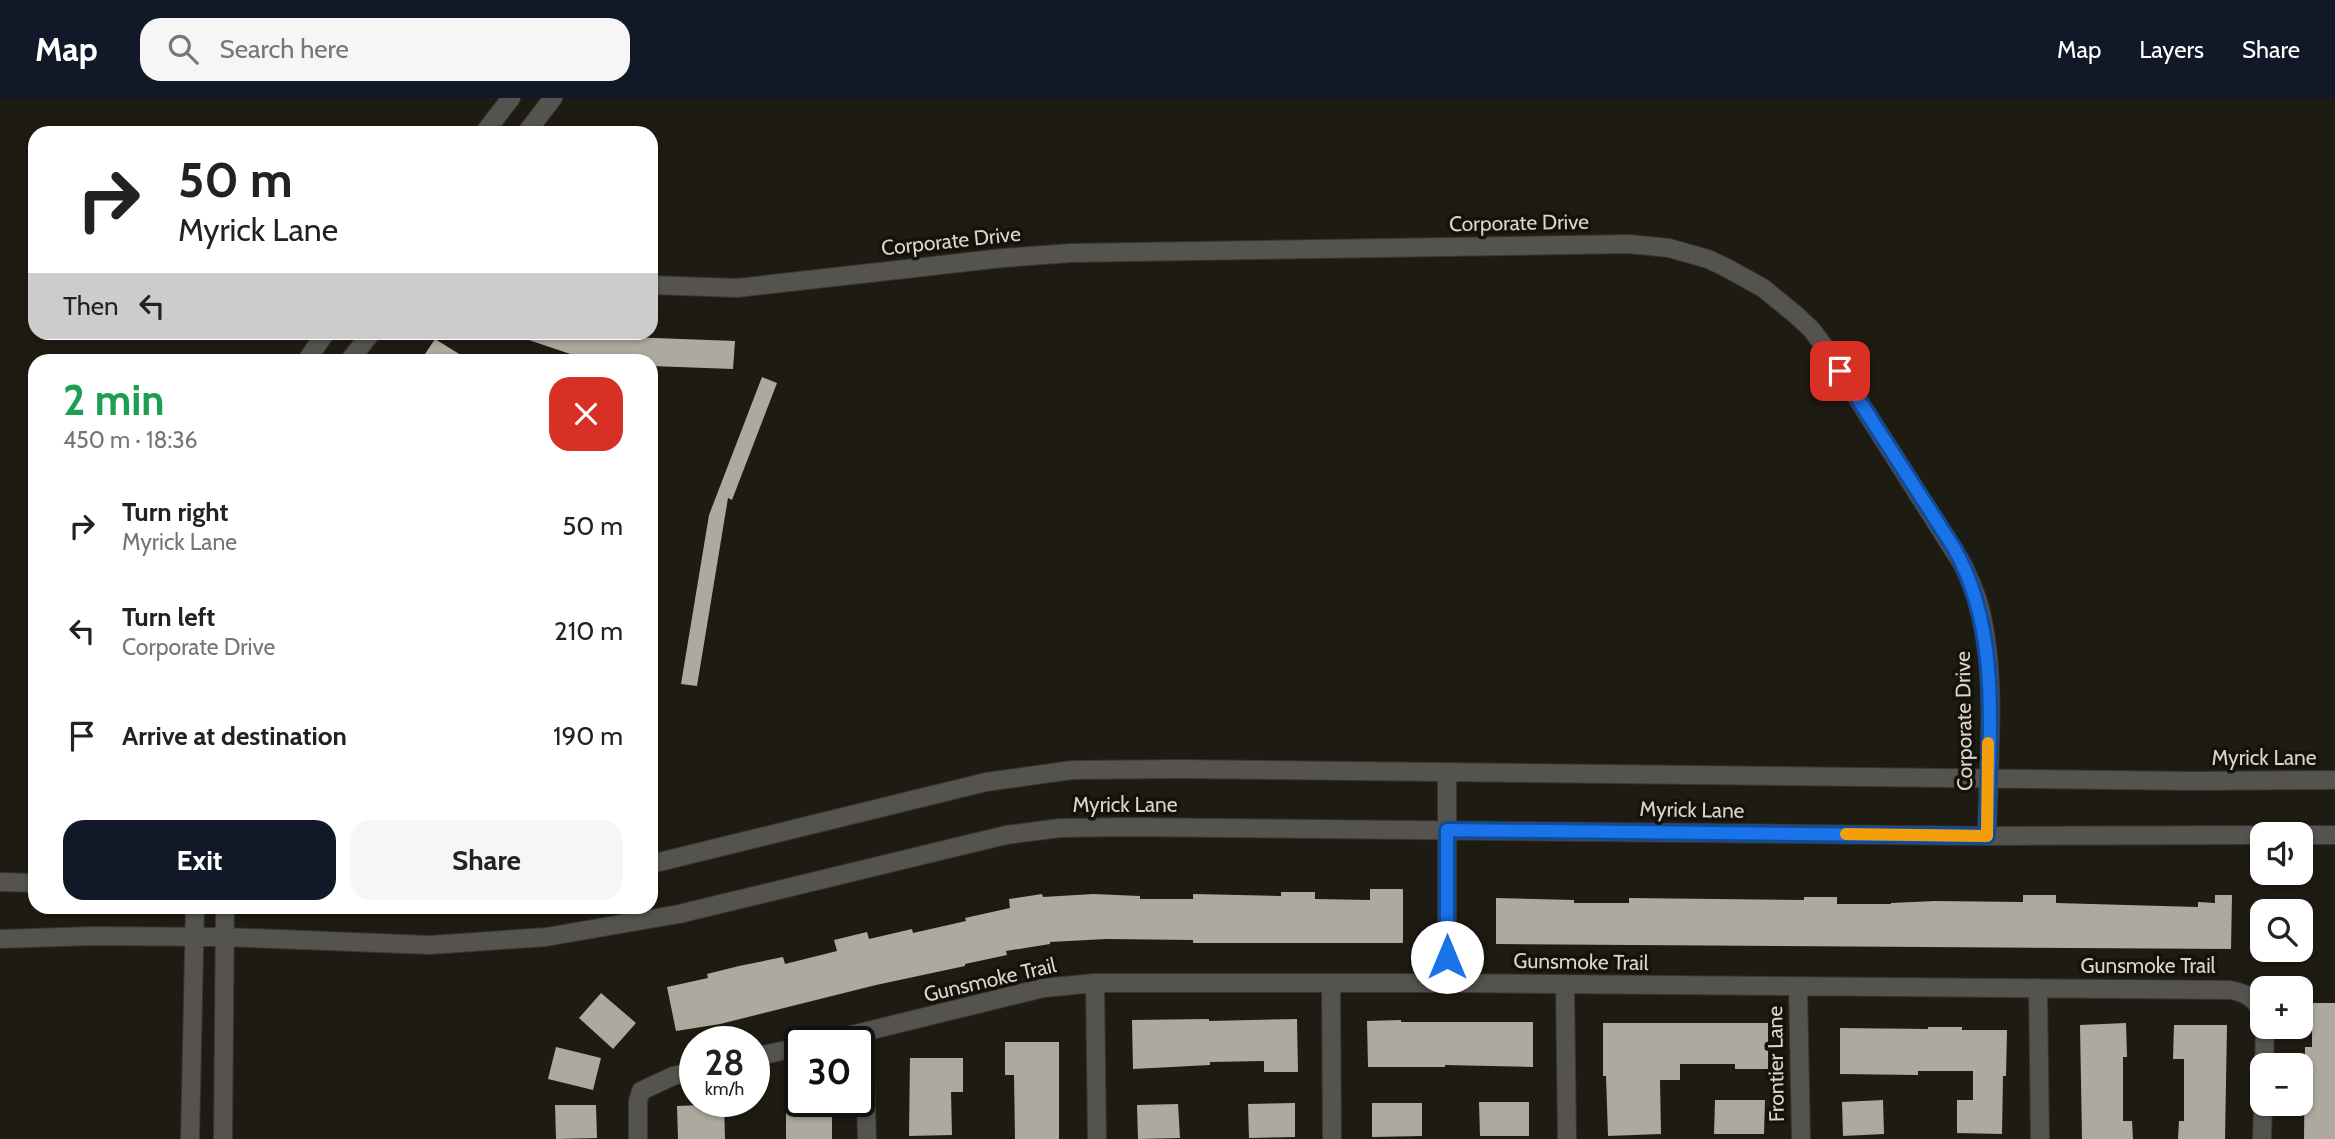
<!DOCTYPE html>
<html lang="en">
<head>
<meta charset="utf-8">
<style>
  :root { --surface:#fff; --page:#f6f6f6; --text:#222; --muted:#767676; --accent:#111827 }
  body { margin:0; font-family:Cabin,sans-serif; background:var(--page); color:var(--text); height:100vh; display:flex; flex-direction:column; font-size:26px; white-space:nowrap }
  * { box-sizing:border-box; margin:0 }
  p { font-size:23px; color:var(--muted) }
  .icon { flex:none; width:38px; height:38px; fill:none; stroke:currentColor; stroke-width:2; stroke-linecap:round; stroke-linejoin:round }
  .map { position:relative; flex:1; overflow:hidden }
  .drawer { position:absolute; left:28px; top:256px; width:630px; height:560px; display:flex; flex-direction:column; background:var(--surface); border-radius:21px; box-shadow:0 2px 5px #0004 }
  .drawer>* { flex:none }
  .banner { position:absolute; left:28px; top:28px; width:630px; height:214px; border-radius:21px; box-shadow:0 2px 5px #0004; background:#fff; color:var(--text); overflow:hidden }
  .tools { position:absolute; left:2250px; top:724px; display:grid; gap:14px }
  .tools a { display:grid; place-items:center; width:63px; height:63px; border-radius:14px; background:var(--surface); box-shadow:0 2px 5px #0004; font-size:35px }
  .speed { position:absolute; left:679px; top:928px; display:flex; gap:14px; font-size:35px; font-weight:700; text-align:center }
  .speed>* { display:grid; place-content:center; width:91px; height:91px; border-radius:50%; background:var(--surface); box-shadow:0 2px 5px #0004; line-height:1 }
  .speed small { font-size:18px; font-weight:400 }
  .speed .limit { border:4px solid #111; border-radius:10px; background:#fff; color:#111 }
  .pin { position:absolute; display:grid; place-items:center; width:60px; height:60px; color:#fff; margin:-30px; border-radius:14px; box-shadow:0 4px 10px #0006 }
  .me { position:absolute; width:77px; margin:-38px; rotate:0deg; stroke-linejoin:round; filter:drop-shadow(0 0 5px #0008) }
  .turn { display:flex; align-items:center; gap:24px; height:147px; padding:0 35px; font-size:32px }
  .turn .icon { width:91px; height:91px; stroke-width:2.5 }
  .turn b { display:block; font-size:49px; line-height:60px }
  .then { display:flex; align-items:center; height:66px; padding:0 35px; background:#0003; gap:14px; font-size:26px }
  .round { display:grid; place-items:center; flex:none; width:74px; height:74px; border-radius:21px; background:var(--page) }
  .summary { display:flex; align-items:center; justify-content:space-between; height:119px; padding:0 35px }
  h1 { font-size:42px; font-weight:700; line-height:52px; color:#1e9e55 }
  .primary-button { display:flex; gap:14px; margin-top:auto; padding:14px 35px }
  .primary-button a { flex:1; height:80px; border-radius:21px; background:var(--accent); color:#fff; font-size:28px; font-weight:700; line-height:80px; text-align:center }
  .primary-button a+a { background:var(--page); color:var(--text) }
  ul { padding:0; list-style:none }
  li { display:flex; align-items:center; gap:21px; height:105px; padding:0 35px }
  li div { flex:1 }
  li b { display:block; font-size:26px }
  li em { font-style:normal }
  header { display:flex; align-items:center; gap:42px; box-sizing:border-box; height:98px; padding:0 35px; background:var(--accent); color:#fff }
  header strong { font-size:33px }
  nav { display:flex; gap:38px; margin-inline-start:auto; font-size:24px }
  .search { width:490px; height:63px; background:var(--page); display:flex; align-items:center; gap:18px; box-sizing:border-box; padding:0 24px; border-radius:21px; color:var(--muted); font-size:26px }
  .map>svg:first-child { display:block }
  .building { fill:#aea99e }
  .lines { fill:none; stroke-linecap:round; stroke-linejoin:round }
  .minor-casing { stroke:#38352c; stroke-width:20 }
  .minor { stroke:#55534f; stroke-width:18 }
  .route-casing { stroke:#114b97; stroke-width:18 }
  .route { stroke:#1a73e8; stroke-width:12 }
  .slow { stroke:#f59e0b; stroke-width:12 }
  .labels { text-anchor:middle; stroke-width:7; stroke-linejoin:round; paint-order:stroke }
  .street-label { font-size:21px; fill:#d7d5cf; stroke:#151209 }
</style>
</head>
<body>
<header>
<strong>Map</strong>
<div class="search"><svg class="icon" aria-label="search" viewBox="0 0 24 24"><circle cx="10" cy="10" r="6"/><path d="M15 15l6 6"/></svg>Search here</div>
<nav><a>Map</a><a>Layers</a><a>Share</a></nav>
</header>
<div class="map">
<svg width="2335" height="1041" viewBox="0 0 2335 1041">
  <rect width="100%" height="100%" fill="#1e1b12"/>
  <path class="building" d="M514,234H591L601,238L735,243L733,271L651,268V262H588L514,237Z
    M435,241L469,262H421Z
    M762,279L777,285L732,402L728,400L697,588L681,586L709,417Z
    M1370,791H1403V845H1193V842L1106,841L1050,844V846L1006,853L1007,857L965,866V868L876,887L720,926L676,933L667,889L708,880L707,876L739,868L783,859L785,866L837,853L834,842L867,834L869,841L912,831L913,835L966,823L965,820L1010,810L1009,801L1042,796L1043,799L1093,796L1140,798V801H1193V796L1281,798V794H1315V801L1370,802Z
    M2023,797H2056V805L2198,809V804L2215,805V797H2232L2231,851L1496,846V800L1574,802V805H1629V800L1804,802V799H1837V806H1891V805L1935,803L2023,804Z
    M601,895L636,925L613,951L579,920Z
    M2312,905H2335V1041H2304L2305,949H2312Z
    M1209,921V923L1297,921L1298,974H1264V963L1210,964V967L1133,971L1132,922Z
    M1401,922V924H1533V969L1445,967V969H1368L1367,923Z
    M1603,925H1768V971H1735V966H1680V982H1660L1661,1036L1608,1038L1606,978H1603Z
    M2126,925L2127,959H2123V1023H2132L2133,1041H2082L2080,927Z
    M2174,927H2227L2225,1041H2178L2179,1023H2184V961H2173Z
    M1928,929H1962V932H2007L2006,978H2003L2002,1036L1957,1035V1002H1973V973H1918V977L1840,976V930L1928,931Z
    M1005,944H1059V1041H1015L1014,977H1005Z
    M556,949L601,960L593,992L548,981Z
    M910,960H963V994H951L952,1037L909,1038Z
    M786,995H800V1003H832V1041H786Z
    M1715,1002H1765L1764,1036H1714Z
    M1883,1002L1884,1036L1843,1038L1842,1004Z
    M1479,1004H1529V1038H1480Z
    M1295,1005V1039L1249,1040L1248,1006Z
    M1372,1005H1422V1038L1372,1039Z
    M724,1006L725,1041H678L677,1008Z
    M1178,1006L1180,1040L1138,1041L1137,1007Z
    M555,1007H596L597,1040L556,1041Z"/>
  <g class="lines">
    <defs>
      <path id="minor" d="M484,35L511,0
        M526,35L553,0
        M651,187L737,190L1003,160L1071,155L1629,146L1669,150L1708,161L1725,169L1763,190L1796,217L1812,232L1826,251L1963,467C1969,480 1975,493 1979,507C1998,578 1988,664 1987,738
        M307,262L326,234
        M350,262L372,234
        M2301,737H2335
        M651,766L986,684L1072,672L1180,671L2194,683L2335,682
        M0,784L35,785
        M0,841L93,838L225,839L430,847L546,839L679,816L1006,737L1060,730L1128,729L1987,738L2263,737
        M1095,885L1097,1041
        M1447,885V674
        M1331,886L1332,1041
        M1565,887L1567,1041
        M1798,889L1801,1041
        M2038,890L2040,1041
        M864,935L867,1041
        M827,943L1043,890L1095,885H1447L2230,892C2247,895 2256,901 2263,917
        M754,959L800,949
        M2264,968L2265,929
        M190,1041L195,808
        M223,1041L225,808
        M638,1041V1003L641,993L673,978L695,973
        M2262,1041L2263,1006"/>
    </defs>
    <use href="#minor" class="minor-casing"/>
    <use href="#minor" class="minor"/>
  </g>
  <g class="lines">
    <defs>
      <path id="route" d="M1447,859V732L1987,738C1988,642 2003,536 1954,450L1840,273"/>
    </defs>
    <use href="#route" class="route-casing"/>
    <use href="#route" class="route"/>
    <path class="slow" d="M1846,736L1987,738L1988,645"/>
  </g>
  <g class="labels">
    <g class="street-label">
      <text transform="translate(1519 125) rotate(-1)" y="7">Corporate Drive</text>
      <text transform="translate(951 143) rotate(-6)" y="7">Corporate Drive</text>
      <text transform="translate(1964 623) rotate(-91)" y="7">Corporate Drive</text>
      <text x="2264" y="667">Myrick Lane</text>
      <text x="1125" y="714">Myrick Lane</text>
      <text transform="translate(1692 712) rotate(1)" y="7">Myrick Lane</text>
      <text transform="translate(1581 864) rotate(1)" y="7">Gunsmoke Trail</text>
      <text x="2148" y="875">Gunsmoke Trail</text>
      <text transform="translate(990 882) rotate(-13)" y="7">Gunsmoke Trail</text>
      <text transform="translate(1776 966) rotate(-91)" y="7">Frontier Lane</text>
    </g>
  </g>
</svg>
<div class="tools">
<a><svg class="icon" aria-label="sound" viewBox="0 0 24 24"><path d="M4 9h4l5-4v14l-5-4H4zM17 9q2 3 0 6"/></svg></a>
<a><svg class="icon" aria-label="search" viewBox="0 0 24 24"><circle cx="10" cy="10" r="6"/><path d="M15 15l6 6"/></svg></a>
<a>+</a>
<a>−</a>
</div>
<div class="speed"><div>28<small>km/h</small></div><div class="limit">30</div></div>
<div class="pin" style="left:1840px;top:273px;background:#d93025"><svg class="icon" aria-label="arrive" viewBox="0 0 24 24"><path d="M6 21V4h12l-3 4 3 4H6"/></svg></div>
<svg class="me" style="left:1447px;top:859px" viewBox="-20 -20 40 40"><circle r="19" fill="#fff"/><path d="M0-13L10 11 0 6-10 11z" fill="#1a73e8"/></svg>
<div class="banner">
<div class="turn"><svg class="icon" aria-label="right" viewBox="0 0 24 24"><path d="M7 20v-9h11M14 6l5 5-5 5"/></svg><div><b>50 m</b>Myrick Lane</div></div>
<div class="then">Then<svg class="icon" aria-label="left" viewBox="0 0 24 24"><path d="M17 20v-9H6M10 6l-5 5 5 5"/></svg></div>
</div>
<section class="drawer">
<div class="summary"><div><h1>2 min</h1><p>450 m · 18:36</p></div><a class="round" style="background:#d93025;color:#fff"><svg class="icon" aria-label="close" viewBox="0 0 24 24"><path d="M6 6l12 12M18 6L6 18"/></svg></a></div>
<ul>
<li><svg class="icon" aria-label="right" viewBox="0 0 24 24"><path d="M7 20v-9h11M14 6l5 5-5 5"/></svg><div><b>Turn right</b><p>Myrick Lane</p></div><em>50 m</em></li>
<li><svg class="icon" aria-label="left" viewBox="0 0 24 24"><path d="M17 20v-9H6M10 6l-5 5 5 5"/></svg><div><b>Turn left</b><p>Corporate Drive</p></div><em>210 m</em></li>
<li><svg class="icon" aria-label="arrive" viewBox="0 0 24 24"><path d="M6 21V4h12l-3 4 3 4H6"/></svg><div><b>Arrive at destination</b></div><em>190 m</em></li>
</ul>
<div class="primary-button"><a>Exit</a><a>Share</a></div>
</section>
</div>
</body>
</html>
